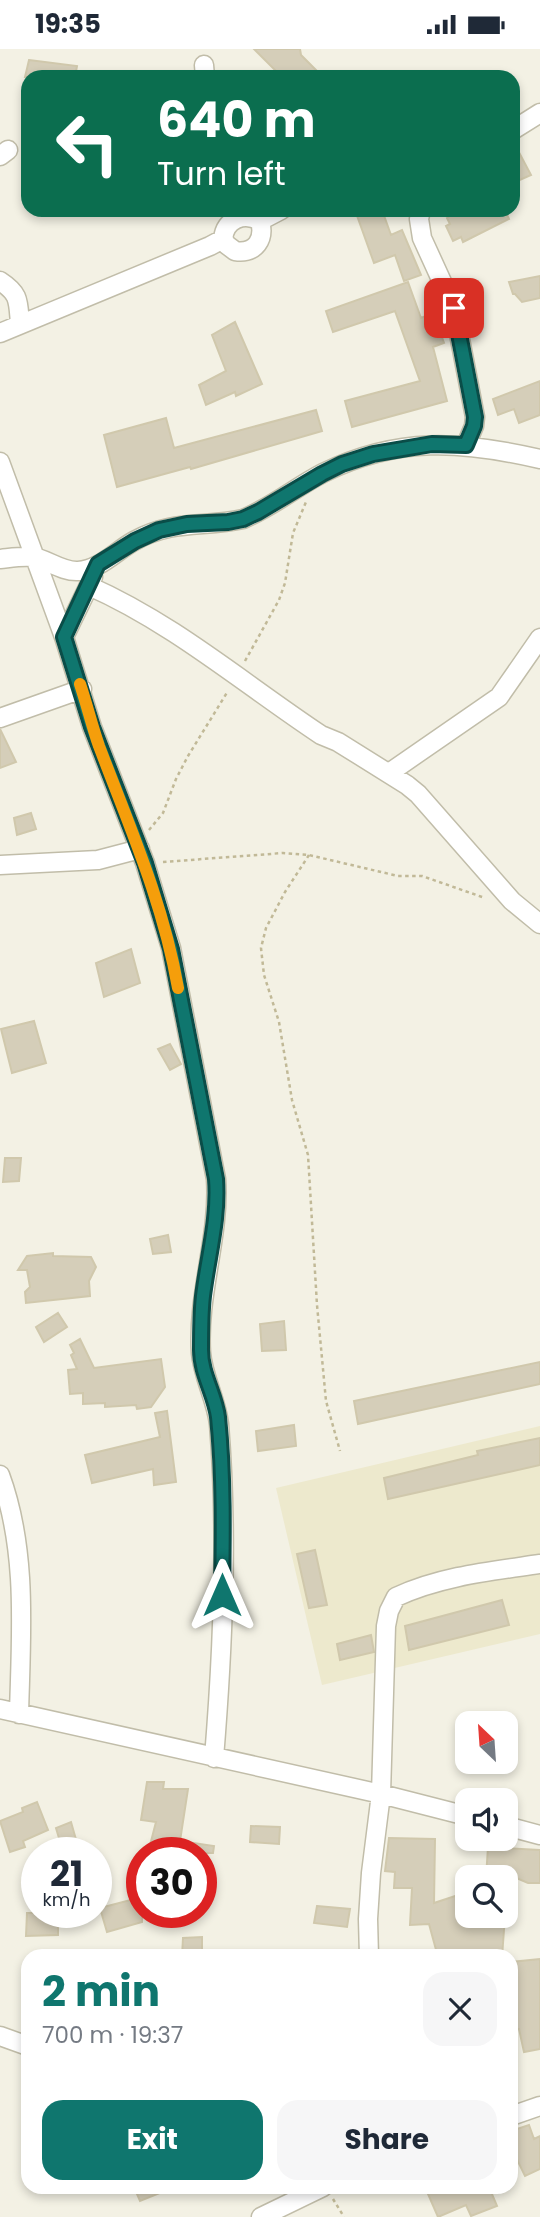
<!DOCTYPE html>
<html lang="en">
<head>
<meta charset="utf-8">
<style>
  :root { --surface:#fff; --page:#f6f6f7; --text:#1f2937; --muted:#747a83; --accent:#0f766e }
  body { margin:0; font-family:Poppins,sans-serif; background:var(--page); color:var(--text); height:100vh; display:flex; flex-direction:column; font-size:26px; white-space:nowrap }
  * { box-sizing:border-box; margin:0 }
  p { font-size:23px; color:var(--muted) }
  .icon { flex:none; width:38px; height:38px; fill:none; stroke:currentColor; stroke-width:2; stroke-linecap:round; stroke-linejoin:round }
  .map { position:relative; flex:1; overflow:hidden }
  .sheet { position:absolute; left:21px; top:1900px; width:497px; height:245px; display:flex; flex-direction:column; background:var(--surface); border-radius:21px; box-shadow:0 4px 10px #0003 }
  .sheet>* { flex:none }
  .guide { position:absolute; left:21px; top:21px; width:499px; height:147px; border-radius:21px; box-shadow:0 4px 10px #0003; background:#0b6e4f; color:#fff; overflow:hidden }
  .needle { width:46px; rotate:335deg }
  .controls { position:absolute; left:455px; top:1662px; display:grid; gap:14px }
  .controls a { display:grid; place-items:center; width:63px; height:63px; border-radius:14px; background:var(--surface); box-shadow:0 4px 10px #0003; font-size:35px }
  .speed { position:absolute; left:21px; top:1788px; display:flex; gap:14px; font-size:35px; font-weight:700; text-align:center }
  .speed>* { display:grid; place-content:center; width:91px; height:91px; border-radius:50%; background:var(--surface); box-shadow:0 4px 10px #0003; line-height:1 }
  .speed small { font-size:18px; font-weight:400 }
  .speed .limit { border:10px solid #d22; background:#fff; color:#111 }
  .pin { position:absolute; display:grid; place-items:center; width:60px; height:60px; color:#fff; margin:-30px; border-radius:14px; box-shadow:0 4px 10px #0006 }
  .me { position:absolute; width:77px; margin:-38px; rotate:0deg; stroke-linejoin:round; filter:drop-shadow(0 0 5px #0008) }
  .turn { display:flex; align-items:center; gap:24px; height:147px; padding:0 21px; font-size:32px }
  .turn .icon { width:91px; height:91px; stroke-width:2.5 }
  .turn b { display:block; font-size:49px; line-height:60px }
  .round { display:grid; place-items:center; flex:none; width:74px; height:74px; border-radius:21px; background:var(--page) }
  .headline { display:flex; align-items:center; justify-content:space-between; height:119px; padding:0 21px }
  h1 { font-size:42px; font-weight:700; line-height:52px; color:var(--accent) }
  .cta { display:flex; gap:14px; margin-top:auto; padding:14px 21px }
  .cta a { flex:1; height:80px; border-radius:21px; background:var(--accent); color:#fff; font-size:28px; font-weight:700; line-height:80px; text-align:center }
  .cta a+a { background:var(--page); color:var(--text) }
  .status { display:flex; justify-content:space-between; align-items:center; height:49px; padding:0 35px; background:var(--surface); direction:ltr }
  .status svg { height:19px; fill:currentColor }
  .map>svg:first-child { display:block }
  .education { fill:#ede9cd }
  .building { fill:#d5ceb9; stroke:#d0c8ac; stroke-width:2 }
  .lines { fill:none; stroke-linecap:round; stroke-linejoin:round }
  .minor-casing { stroke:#c1bda9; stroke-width:21 }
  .path { stroke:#c1b997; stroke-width:2.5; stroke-dasharray:3.5 3.5; stroke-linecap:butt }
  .minor { stroke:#fff; stroke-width:18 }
  .route-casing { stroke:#0a4d48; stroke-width:18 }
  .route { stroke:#0f766e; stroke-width:12 }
  .slow { stroke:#f59e0b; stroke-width:12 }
</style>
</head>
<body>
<div class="status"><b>19:35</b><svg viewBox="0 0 49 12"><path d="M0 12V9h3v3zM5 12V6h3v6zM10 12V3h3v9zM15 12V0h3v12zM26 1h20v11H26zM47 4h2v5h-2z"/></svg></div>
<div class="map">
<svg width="540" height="2168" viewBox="0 0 540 2168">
  <rect width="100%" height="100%" fill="#f3f1e4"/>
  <path class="education" d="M540,1377V1585L322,1636L276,1439Z"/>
  <path class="building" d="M254,0H300L301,6L323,28H282Z
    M29,11L77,17L75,28H25Z
    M513,92L531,126L513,134Z
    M355,161H382L391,186L402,181L421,226L404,232L395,206L374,214Z
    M451,161H505L509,170L463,193L461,188L453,192L446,177L450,175L447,169L450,167Z
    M540,227V249L522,253L515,245H513L509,233Z
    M408,233L421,269L433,264L444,294L433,298L447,352L352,378L345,352L420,332L395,262L333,283L326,262Z
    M235,273L262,335L236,347L235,343L206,356L199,336L226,322L212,286Z
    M540,332V366L519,374L514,360L498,366L493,350Z
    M316,361L322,382L191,420L190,418L117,438L104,386L166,369L174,399Z
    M0,680L16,713L0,719Z
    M31,764L36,780L17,786L14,769Z
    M131,900L140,934L104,948L96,914Z
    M34,972L46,1014L12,1024L1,980Z
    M170,995L181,1015L170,1021L158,1000Z
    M5,1109H21L19,1132L3,1133Z
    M168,1186L171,1203L153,1205L150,1190Z
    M53,1204V1207L91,1208L96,1218L89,1232L90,1247L26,1254L25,1243L30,1238L27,1221H18L27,1207Z
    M58,1264L67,1278L44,1293L36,1278Z
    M284,1272L286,1301L262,1302L260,1275Z
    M80,1290L94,1319L161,1310L165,1338L151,1358L137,1360L136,1356L105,1358V1354L83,1355V1344L70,1345L68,1321L77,1320L71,1306L74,1304L70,1296Z
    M540,1313V1335L358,1375L354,1352Z
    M167,1362L176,1433L154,1436L153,1420L92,1434L85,1406L160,1388L155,1364Z
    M294,1376L296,1397L258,1402L256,1382Z
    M540,1389V1416L388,1450L384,1429L478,1406L477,1402Z
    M315,1501L327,1556L309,1559L297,1505Z
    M502,1551L509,1576L409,1601L405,1577Z
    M371,1586L374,1603L340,1611L337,1595Z
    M147,1733H164L163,1740H188L180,1792L214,1797L213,1804H148L156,1773L141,1771Z
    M37,1753L48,1781L23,1792L25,1798L10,1803L0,1772L23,1763L22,1759Z
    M71,1773L77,1794L62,1799L56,1779Z
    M251,1777L280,1778L279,1795L250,1793Z
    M389,1789L435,1790L434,1854L461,1845L464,1861L467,1858V1867H505L502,1908H438L429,1875L410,1876L412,1839H394L395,1823L385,1822Z
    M488,1798L540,1801V1834H528L507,1825V1829H486Z
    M142,1848V1873L107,1883L100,1859Z
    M317,1857L350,1860L347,1878L314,1874Z
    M27,1864H58V1886L26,1887Z
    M202,1888V1908H182L183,1889Z
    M540,1910V2000L524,2003L519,1980L511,1982V1913Z
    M529,2076L534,2090L540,2087V2120L525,2127L511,2098V2082Z
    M134,2138H172V2139L140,2152Z
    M425,2138H489L497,2157L471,2167L466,2156L438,2168Z"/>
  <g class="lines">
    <defs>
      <path id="minor" d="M204,16L205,28
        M513,81L540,64
        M0,107L8,101
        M421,161L419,170L422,189L454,259L475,368L474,377L466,396
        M223,190L227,196L235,202C256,205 265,190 260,172
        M0,232C20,245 18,252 20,275
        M0,284L210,197L223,190C225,170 244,163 260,172L281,161
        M0,413L64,588L92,678L145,814L171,899L216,1130C220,1188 197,1245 201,1304C203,1328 216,1350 219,1375C228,1486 223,1599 214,1709
        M0,510C10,509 22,507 32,508C46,509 61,523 78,522C99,521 116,502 134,492C174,470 203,479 243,470C272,458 296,438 323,424C398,387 462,392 540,410
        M89,537C173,574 244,635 321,686L338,693L407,736L418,745L512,852L540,875
        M64,588L93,528
        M0,669L82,640
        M389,724L499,648L540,589
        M0,816L98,811L140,800
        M0,1426C28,1502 21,1585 19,1665
        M0,1660L381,1745L467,1767
        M506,1777L540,1786
        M369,1908L368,1870L371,1824L381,1745L386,1577L389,1562L396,1548C441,1527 492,1522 540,1515
        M0,1987L28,1997
        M511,2067L540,2057
        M261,2168L323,2138"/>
    </defs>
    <use href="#minor" class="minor-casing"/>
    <path class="path" d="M245,612L279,551L285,534L293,484L306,453
      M149,781L163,764L176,730L188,707L228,642
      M309,806L285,843L266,879L261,899L264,926L279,973L292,1051L308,1106L317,1256L326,1352L340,1402
      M163,813L283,804L309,806L398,827H422L485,849
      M333,2150L344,2168"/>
    <use href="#minor" class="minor"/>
  </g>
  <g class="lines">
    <defs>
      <path id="route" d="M222,1546C223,1487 224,1427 218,1368C215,1345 201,1325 201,1301C201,1283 201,1264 203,1247C208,1207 219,1170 216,1130L171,900L145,814L92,678L64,588L98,515L135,492L159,481L187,475L228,473L243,470L258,463L322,425L342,415L373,405L432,395L466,396L474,377L475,368L454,259"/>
    </defs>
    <use href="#route" class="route-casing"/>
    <use href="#route" class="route"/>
    <path class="slow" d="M80,635C87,656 92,677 99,697C130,779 163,853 178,939"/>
  </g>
</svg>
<div class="controls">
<a><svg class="needle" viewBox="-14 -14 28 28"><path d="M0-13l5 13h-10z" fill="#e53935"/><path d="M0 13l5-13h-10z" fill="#747a83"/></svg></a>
<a><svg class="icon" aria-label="sound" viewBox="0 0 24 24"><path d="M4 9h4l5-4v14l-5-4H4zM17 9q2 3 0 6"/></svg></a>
<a><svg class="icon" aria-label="search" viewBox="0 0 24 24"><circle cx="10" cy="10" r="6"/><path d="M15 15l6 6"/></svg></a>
</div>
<div class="speed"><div>21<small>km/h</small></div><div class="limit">30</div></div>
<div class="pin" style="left:454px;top:259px;background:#d93025"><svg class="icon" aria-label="arrive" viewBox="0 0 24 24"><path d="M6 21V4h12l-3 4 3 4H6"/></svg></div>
<svg class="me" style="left:222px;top:1546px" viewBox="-20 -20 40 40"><path d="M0-17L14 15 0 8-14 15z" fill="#0f766e" stroke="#fff" stroke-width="4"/></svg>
<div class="guide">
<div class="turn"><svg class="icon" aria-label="left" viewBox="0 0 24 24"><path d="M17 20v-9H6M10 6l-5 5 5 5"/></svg><div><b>640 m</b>Turn left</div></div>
</div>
<section class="sheet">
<div class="headline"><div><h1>2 min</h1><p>700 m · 19:37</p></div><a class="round"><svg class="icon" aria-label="close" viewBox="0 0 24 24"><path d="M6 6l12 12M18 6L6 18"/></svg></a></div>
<div class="cta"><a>Exit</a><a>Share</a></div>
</section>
</div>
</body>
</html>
